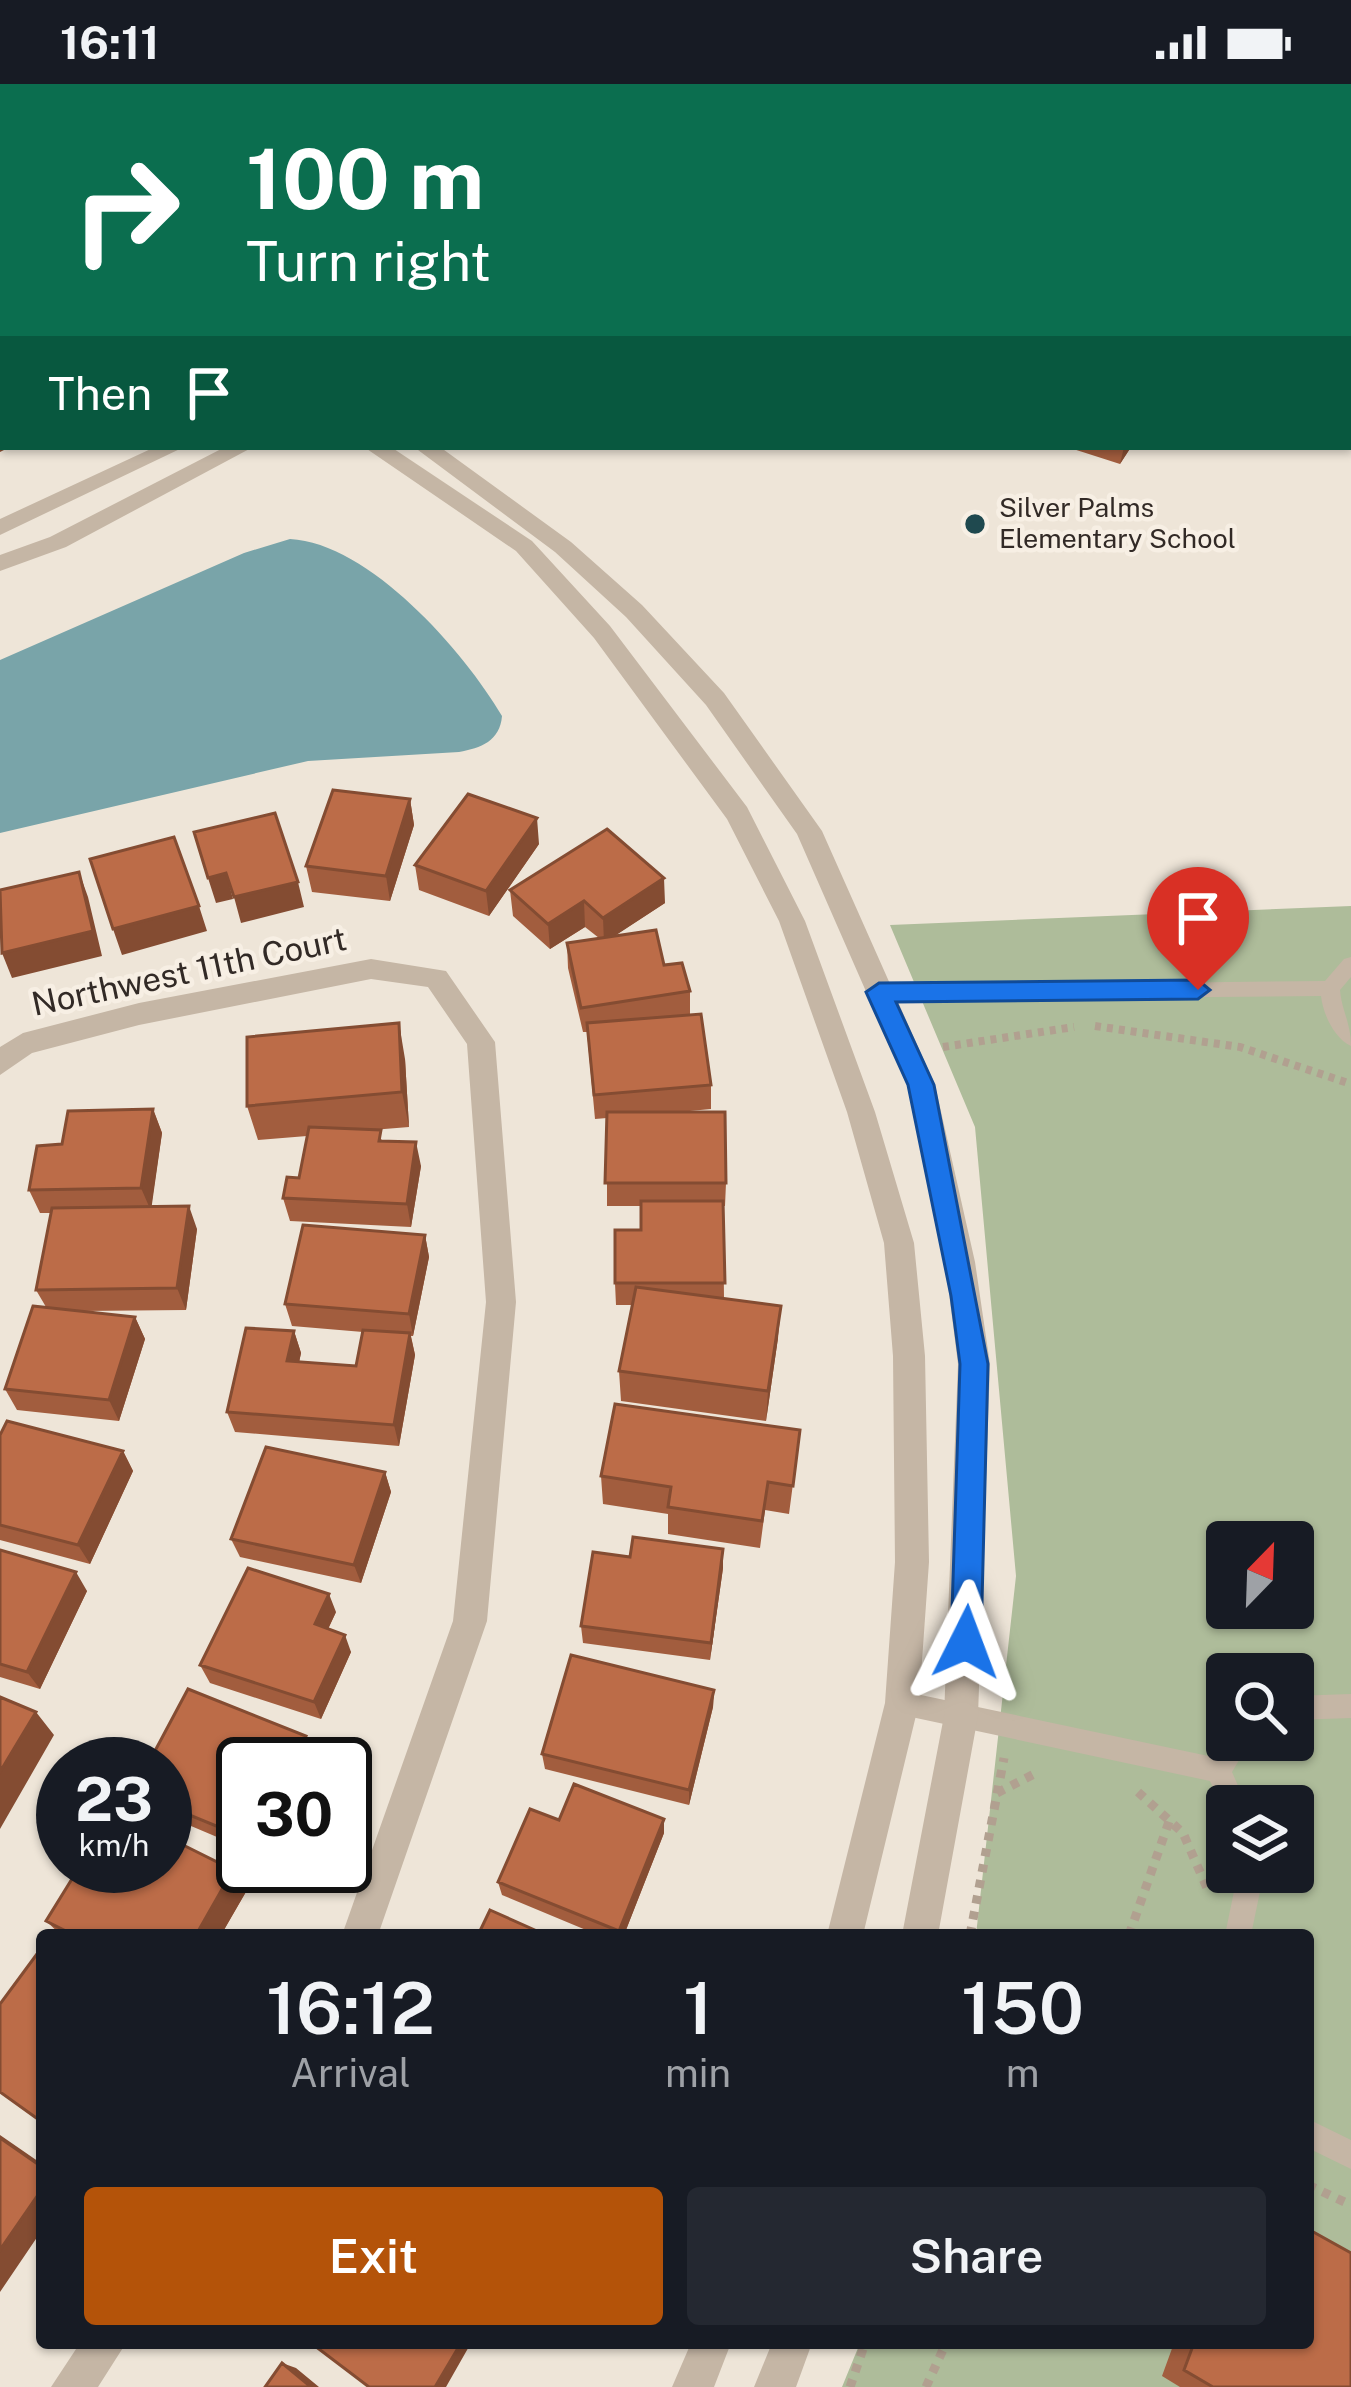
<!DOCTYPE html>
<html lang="en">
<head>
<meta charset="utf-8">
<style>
  :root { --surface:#171b24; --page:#242831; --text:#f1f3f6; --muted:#9ea1a6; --accent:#b45309 }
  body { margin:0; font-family:"Public Sans",sans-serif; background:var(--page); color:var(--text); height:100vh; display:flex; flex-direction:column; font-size:45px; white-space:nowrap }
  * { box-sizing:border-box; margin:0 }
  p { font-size:39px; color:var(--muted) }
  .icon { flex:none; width:66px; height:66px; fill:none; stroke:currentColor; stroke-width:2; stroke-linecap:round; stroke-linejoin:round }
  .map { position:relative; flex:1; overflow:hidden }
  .sheet { position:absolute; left:36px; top:1845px; width:1278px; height:420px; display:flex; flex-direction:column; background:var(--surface); border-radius:12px; box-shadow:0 3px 9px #0004 }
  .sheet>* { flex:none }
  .top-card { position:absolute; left:0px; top:0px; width:1353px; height:366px; box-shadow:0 3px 9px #0004; background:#0b6e4f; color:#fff; overflow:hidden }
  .needle { width:78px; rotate:23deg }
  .controls { position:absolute; left:1206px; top:1437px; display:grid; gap:24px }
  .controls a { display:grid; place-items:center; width:108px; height:108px; border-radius:12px; background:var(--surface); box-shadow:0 3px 9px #0004; font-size:60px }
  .speed { position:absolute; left:36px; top:1653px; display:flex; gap:24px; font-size:60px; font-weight:700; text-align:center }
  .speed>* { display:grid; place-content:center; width:156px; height:156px; border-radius:50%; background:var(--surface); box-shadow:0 3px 9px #0004; line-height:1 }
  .speed small { font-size:30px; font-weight:400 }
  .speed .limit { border:6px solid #111; border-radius:18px; background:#fff; color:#111 }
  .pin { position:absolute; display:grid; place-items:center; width:102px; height:102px; color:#fff; margin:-123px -51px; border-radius:50% 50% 50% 0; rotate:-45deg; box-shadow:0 0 12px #0007 }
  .pin .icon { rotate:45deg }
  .me { position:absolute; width:132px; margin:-66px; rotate:3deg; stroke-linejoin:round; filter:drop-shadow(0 0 9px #0008) }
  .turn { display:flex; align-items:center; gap:42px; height:252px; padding:0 48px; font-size:54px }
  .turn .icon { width:156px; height:156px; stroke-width:2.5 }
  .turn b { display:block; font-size:84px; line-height:102px }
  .then { display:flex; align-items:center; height:114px; padding:0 48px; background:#0003; gap:24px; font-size:45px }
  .eta { display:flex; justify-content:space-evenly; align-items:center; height:204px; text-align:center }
  .eta b { font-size:72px; font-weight:600; line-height:84px }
  .button { display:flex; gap:24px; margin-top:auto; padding:24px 48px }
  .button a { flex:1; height:138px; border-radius:12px; background:var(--accent); color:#fff; font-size:48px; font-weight:600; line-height:138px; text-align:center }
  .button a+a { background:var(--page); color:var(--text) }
  .status { display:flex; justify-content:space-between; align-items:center; height:84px; padding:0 60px; background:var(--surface); direction:ltr }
  .status svg { height:33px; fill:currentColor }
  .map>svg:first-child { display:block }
  .green { fill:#aebc9a; fill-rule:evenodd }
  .water { fill:#79a4a9 }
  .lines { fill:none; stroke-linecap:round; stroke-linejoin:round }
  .path-far1 { stroke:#b1a090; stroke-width:8; stroke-dasharray:6 6; stroke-linecap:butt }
  .path { stroke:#b1a090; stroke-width:9; stroke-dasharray:8 8; stroke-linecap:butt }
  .lane { fill:#c5b6a5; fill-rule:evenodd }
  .street { fill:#c5b6a5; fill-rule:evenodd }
  .wall { fill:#a25d3e }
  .shaded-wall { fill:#844c32 }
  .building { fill:#bc6c48; stroke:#844c32; stroke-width:3 }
  .route { fill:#1a73e8; stroke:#114b97; stroke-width:3 }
  .poi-dot { fill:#1f494f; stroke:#f7efe4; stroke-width:4.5 }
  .labels { text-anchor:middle; stroke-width:9; stroke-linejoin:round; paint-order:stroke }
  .far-poi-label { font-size:27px; fill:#322a26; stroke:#f7efe4; text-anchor:start }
  .street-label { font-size:33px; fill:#322a26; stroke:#f7efe4 }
</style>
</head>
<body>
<div class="status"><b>16:11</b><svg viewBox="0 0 49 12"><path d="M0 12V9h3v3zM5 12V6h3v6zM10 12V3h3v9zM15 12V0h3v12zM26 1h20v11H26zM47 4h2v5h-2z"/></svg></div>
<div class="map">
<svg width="1351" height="2303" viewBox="0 0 1351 2303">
  <rect width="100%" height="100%" fill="#eee5d8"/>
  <path class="green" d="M1351,822V2303H842L860,2259H1308V1851H976L1016,1492L975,1043L890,841ZM1227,1458H1293V1524H1227ZM1227,1590H1293V1656H1227ZM1227,1722H1293V1788H1227Z"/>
  <path class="water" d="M290,455C369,459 464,567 502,632C500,657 481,664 459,668L308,677L0,749V576L244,469Z"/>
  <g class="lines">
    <path class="path-far1" d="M1095,942L1240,963L1351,1000
      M943,963L1074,943"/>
    <path class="path" d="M1138,1708L1183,1749L1207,1804
      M997,1709L1038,1688
      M970,1851L1004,1674
      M1129,1851L1171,1732
      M1308,2101L1351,2121
      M850,2303L865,2259
      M926,2303L946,2259"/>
    <path class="lane" d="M1351,873V893L1340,906C1342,928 1351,939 1351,962C1334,954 1323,930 1321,912L879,916L869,909L879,902L1325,897L1344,875Z
      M902,1607L1213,1673L1227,1652V1656H1251L1232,1688L1247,1722H1227L1226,1731L1210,1697L902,1631L893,1627L890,1619L893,1611Z
      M1351,1610V1634L1293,1636V1612Z
      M1238,1788H1264L1251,1851H1225Z
      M1308,2035L1351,2056V2085L1308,2064Z"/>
    <path class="street" d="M96,0H126L128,3H98Z
      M0,248H3L0,261Z
      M155,363H184L0,451V435Z
      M225,363H253L66,463L0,487V471L50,453Z
      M364,363H391L532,457L610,542L747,723L805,837L875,1028L914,1159L925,1272L929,1478L919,1619L863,1851H827L885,1619L895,1478L893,1272L884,1159L847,1028L779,837L727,735L594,554L516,467Z
      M414,363H440L571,458L642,521L724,609L822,747L935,1001L975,1178L990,1280L978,1632L938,1851H902L944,1632L958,1280L945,1178L907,1001L797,750L706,621L626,533L555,468Z
      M371,875L446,887L495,958L516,1218L487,1537L378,1851H342L453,1537L486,1218L467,960L428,903L371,895L139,941L32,969L0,991V963L23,949L139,919Z
      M80,2259H126L98,2303H51Z
      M691,2259H731L714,2303H672Z
      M772,2259H812L796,2303H754Z"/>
  </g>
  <path class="wall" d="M0,0L3,3V87L0,89Z
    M309,0H402V3H313Z
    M3,267V331L0,328V268Z
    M1067,363H1131L1120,380Z
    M410,715L414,741L390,817L312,808L306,782Z
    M539,760L489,832L419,806L415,781Z
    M510,806L665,819L614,852L664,881L690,907V931L711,1001V1025L679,1028L726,1099L725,1122H723L724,1215L778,1254L766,1337L621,1317L619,1287L633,1221H616L615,1199L641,1146V1122H607V1034L595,1035L587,948H583L568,884L567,859L599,854L585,843L550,865L513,832Z
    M405,975L409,1043L372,1046L383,1057L421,1082L411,1143L290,1137L283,1114L299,1094L307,1052L258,1056L247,1022Z
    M153,1025L162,1049L151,1123L197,1145L186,1226L82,1227L135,1233L145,1255L119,1337L17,1326L5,1305L46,1223L36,1206L51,1129H40L29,1106L62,1060Z
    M425,1151L429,1173L413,1252H411L415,1271L399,1362L235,1348L227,1328L294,1247L301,1269L299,1278L356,1282L363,1248L292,1242L285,1220Z
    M800,1346L789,1430L765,1426L760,1464L668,1450V1430L603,1420L601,1392Z
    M0,1351L123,1367L133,1387L90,1480L0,1456Z
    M385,1388L391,1408L361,1499L240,1473L231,1455Z
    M0,1466L87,1507L40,1605L0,1593Z
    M723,1484L710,1576L583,1559L581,1542Z
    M336,1528L328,1545L351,1568L321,1635L210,1599L200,1581Z
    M714,1606L713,1623L689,1721L545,1685L542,1670Z
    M314,1668L243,1680V1764L165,1731V1680Z
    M664,1735V1749L624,1851H598L502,1811L498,1798L559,1736Z
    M233,1786L247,1806L221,1851H61L46,1837Z
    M1174,2259H1308L1351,2303H1180L1162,2292Z"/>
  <path class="shaded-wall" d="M335,0H402V3H335Z
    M3,56V87L0,89V58Z
    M3,172V203L0,204V173Z
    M3,335V363H10L0,368V336Z
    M1124,363H1131L1120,380Z
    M410,715L414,741L390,817L386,792Z
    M537,734L539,760L489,832L486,807Z
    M79,788L88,813L102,872L12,894L2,869Z
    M226,789L233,815L216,819L208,794Z
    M664,794L665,819L604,859L603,834Z
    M298,798L304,823L241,839L234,813Z
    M584,817L585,843L550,865L548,840Z
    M199,822L207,847L122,871L113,845Z
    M399,939L405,975L409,1043L402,1008Z
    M153,1025L162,1049L151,1127L141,1104Z
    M416,1058L421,1082L411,1143L407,1120Z
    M189,1122L197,1145L186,1226L177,1204Z
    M425,1151L429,1173L413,1252L409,1230Z
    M781,1222L778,1254L766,1337L768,1307Z
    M135,1233L145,1255L119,1337L109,1316Z
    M294,1247L301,1269L295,1298L287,1277Z
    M410,1249L415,1271L399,1362L394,1341Z
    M123,1367L133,1387L90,1480L78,1461Z
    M385,1388L391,1408L361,1499L354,1481Z
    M723,1465V1484L710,1576L711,1559Z
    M76,1488L87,1507L40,1605L27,1588Z
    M329,1510L336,1528L322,1558L315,1540Z
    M345,1551L351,1568L321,1635L314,1618Z
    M714,1606L713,1623L689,1721V1706Z
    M36,1628L54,1651L0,1745V1688Z
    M306,1652L314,1668L308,1680H292Z
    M664,1735V1749L624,1851H619V1847Z
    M233,1786L247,1806L221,1851H196Z
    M0,2051L42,2080V2083L0,2054Z
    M42,2105V2146L0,2208V2166Z
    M461,2259H471L446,2303H435Z
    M282,2279L296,2284L319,2303H311Z"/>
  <path class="building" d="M0,0H19L26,3H3V35L0,34Z
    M984,0H1351V4L1350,6V3H982Z
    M0,129L3,131V172L0,173Z
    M3,267V312L0,309V268Z
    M333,706L410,715L386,792L306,782Z
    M468,710L537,734L486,807L415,781Z
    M275,729L298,798L234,813L226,789L208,794L194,748Z
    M607,745L664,794L603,834L584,817L548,840L510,806Z
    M174,753L199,822L113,845L90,775Z
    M79,788L93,847L2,869L0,806Z
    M656,846L664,881L682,879L690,907L581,924L567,859Z
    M701,930L711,1001L594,1011L587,939Z
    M399,939L402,1008L247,1022V953Z
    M153,1025L141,1104L29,1106L37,1062L62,1060L68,1027Z
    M607,1028H725L726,1099H605Z
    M309,1043L381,1046L379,1057L416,1058L407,1120L283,1114L287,1093L299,1094Z
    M641,1117H723L725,1199H615V1146H641Z
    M189,1122L177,1204L36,1206L52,1124Z
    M303,1141L425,1151L409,1230L285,1220Z
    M636,1203L781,1222L768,1307L619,1287Z
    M33,1222L135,1233L109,1316L5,1305Z
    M246,1244L294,1247L287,1277L356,1282L363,1246L410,1249L394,1341L227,1328Z
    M615,1320L800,1346L793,1402L768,1398L762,1437L668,1423L671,1403L601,1392Z
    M7,1337L123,1367L78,1461L0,1441V1351Z
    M266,1363L385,1388L354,1481L231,1455Z
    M633,1453L723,1465L711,1559L581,1542L593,1468L630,1473Z
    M0,1466L76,1488L27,1588L0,1580Z
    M248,1484L329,1510L315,1540L345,1551L314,1618L200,1581Z
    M571,1571L714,1606L689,1706L542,1670Z
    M188,1605L306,1652L292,1680H243V1753L165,1721V1680H148Z
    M0,1613L36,1628L0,1688Z
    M574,1700L664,1735L619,1847L498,1798L530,1725L559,1736Z
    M165,1752L233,1786L196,1851H74L46,1837L80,1782H165Z
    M490,1826L546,1851H478Z
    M37,1870L42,1874V2038L0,2008V1920Z
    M0,2054L42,2083V2105L0,2166Z
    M1308,2145L1351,2169V2303H1213L1184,2286L1194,2259H1308Z
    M311,2259H461L435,2303H369Z
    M282,2279L311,2303H265Z"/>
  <path class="route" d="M1198,896L1210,906L1198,915L896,918L934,1001L988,1280L981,1558L977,1569L966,1573L955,1569L951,1558L960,1280L951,1212L908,1001L866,908L879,899Z"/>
  <circle class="poi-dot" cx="975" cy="440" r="12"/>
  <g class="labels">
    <g class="far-poi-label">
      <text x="999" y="433">Silver Palms<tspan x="999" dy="31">Elementary School</tspan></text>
    </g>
    <g class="street-label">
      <text transform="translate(189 887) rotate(-12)" y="12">Northwest 11th Court</text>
    </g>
  </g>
</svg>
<div class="controls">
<a><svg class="needle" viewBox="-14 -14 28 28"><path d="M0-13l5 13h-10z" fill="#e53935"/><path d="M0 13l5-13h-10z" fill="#9ea1a6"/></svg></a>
<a><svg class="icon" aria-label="search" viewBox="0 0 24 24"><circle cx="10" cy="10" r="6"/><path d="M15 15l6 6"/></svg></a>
<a><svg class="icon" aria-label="layers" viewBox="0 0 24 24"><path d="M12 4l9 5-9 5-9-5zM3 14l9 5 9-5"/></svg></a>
</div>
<div class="speed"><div>23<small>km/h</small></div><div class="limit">30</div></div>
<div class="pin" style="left:1198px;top:906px;background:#d93025"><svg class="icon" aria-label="arrive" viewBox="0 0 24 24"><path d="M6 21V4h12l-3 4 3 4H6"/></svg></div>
<svg class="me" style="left:966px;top:1558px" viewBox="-20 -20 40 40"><path d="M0-17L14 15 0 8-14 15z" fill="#1a73e8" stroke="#fff" stroke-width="4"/></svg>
<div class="top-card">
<div class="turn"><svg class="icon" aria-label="right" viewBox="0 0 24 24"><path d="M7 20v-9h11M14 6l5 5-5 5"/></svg><div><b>100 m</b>Turn right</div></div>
<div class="then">Then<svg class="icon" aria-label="arrive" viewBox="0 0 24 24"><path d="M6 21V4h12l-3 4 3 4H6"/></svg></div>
</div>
<section class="sheet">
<div class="eta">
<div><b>16:12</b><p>Arrival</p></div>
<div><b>1</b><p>min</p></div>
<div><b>150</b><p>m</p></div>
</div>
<div class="button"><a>Exit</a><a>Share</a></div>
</section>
</div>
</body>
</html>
